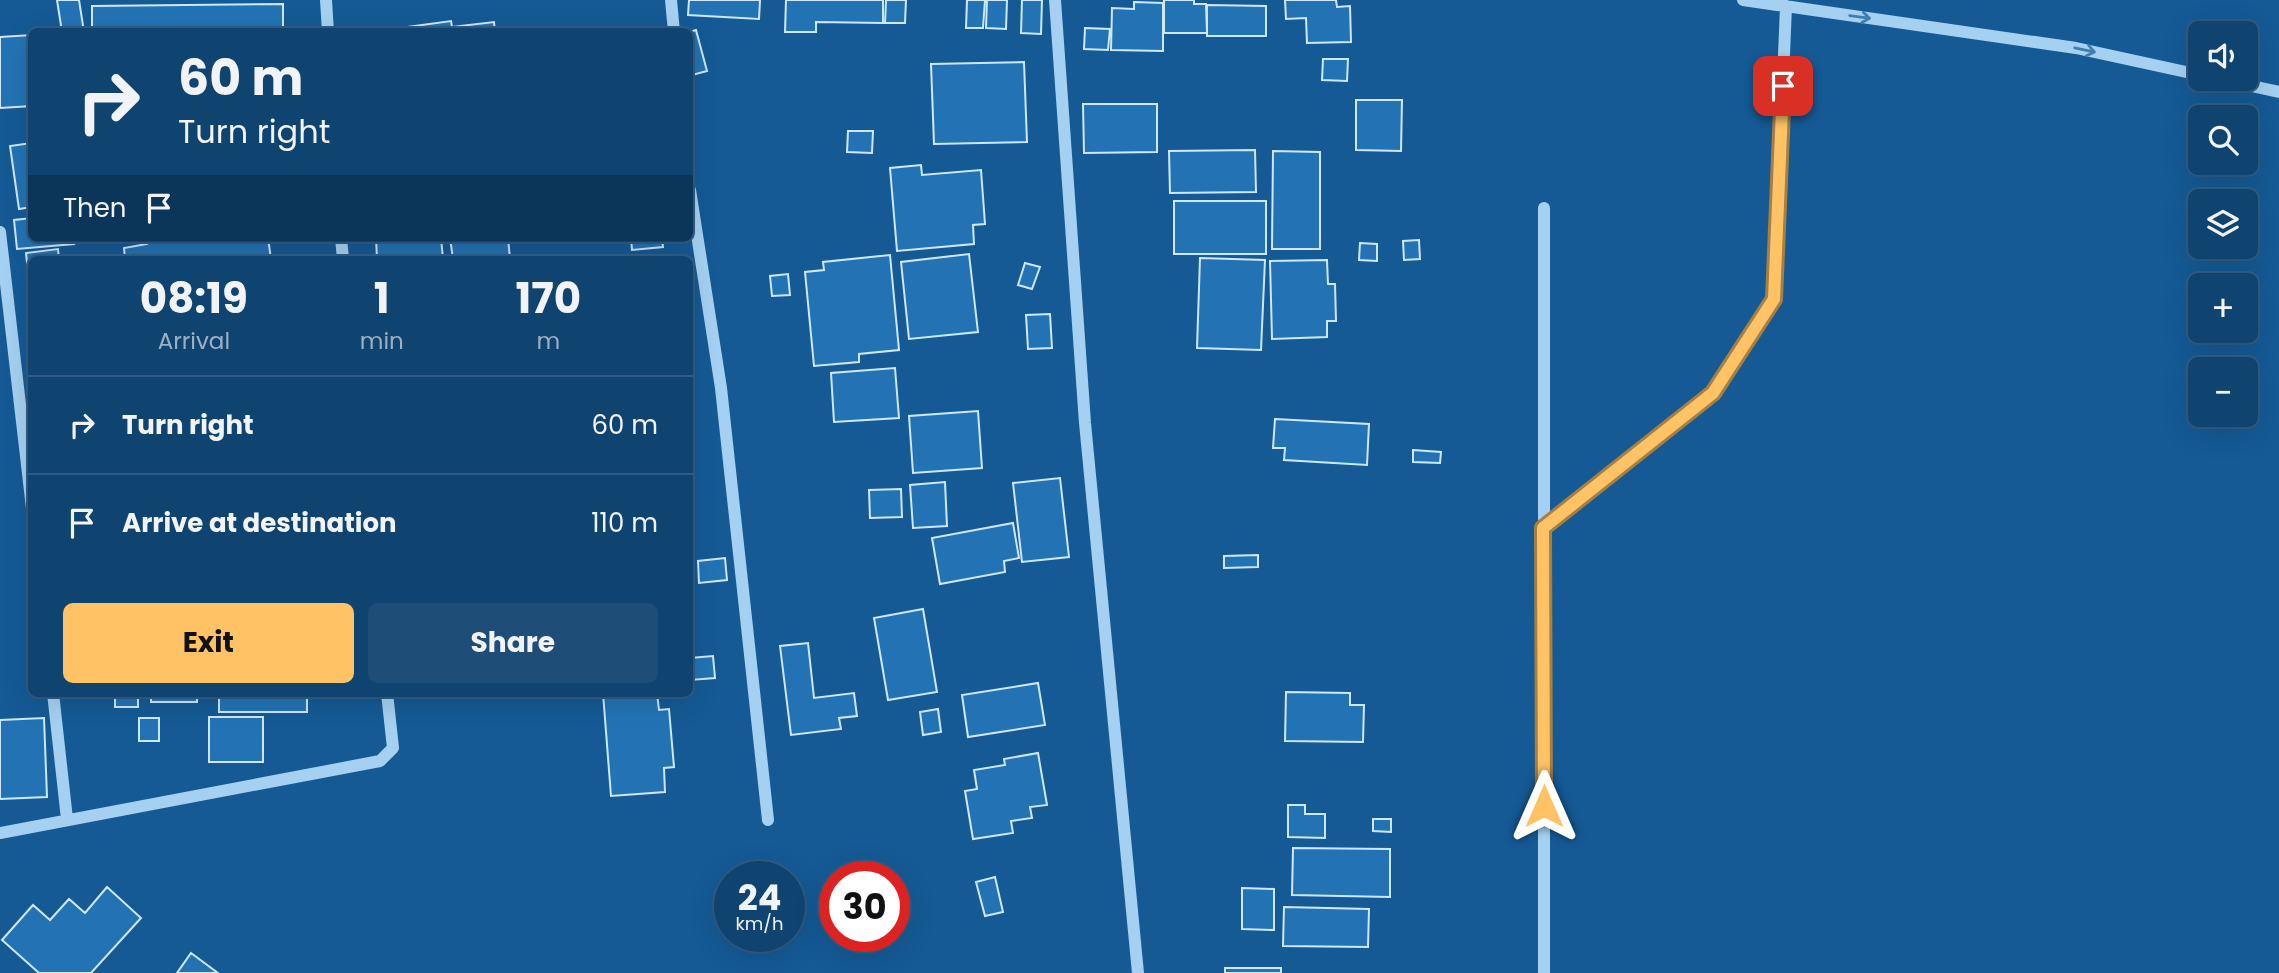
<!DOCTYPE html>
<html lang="en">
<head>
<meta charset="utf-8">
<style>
  :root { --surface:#104470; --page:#1e4e78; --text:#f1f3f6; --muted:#9cb0c3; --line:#305c83; --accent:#ffc366 }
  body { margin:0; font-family:Poppins,sans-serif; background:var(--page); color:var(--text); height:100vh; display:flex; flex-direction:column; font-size:26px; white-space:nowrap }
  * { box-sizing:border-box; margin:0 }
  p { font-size:23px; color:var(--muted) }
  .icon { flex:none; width:38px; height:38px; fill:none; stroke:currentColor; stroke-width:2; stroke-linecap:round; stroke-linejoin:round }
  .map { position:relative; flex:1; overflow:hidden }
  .panel { position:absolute; left:28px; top:256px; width:665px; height:441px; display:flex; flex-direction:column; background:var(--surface); border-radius:10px; box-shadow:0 7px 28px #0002,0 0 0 2px var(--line) }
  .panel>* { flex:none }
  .guide { position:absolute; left:28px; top:28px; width:665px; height:214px; border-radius:10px; box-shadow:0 7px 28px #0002,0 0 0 2px var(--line); background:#104470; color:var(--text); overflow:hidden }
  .controls { position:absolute; left:2188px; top:21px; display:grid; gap:14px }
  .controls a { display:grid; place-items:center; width:70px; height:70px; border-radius:10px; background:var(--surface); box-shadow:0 7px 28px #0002,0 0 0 2px var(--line); font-size:35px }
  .speed { position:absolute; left:714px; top:861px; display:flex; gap:14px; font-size:35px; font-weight:700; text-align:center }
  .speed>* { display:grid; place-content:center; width:91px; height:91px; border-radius:50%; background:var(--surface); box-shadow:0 7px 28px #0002,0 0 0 2px var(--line); line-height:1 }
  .speed small { font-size:18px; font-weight:400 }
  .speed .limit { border:10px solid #d22; background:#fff; color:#111 }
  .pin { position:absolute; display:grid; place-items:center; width:60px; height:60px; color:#fff; margin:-30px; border-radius:14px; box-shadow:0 4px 10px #0006 }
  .me { position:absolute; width:77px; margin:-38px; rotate:0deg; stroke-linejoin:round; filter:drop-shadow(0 0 5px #0008) }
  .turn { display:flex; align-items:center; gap:24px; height:147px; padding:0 35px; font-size:32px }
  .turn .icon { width:91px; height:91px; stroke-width:2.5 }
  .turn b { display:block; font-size:49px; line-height:60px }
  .then { display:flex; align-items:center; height:66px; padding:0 35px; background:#0003; gap:14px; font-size:26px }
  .eta { display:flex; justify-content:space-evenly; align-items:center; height:119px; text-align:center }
  .eta b { font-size:42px; font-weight:700; line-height:49px }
  .button { display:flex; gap:14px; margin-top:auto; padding:14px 35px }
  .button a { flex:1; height:80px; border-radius:10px; background:var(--accent); color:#111; font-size:28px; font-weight:700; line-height:80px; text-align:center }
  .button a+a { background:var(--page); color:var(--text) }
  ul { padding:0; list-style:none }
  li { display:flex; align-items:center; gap:21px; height:98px; padding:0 35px; border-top:2px solid var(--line) }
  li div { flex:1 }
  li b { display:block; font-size:26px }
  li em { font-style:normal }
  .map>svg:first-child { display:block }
  .building { fill:#2373b4; stroke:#cde7fc; stroke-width:2 }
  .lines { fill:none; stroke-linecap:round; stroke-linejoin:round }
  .minor { stroke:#a5d0f1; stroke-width:12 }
  .oneway { stroke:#407db1 }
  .route-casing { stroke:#a67f42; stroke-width:18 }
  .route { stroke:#ffc366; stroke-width:12 }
</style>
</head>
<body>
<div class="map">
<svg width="2279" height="973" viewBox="0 0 2279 973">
  <rect width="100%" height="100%" fill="#155a95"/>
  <path class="building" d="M57,0H79L84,32H62Z
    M689,0H760L759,19L688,15Z
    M786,0H883V23L816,22V32H785Z
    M886,0H906L905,23H885Z
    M967,0H985L983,28H966Z
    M987,0H1007L1006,29L986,28Z
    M1022,0H1042L1041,34L1021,33Z
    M1164,0H1194V4H1206L1207,33H1164Z
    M1285,0H1336L1337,7L1350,6L1351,42L1307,43L1306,18L1286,19Z
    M1134,2L1163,3V51L1111,50L1112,8L1134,9Z
    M283,4V32H92V6Z
    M1207,5L1266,6V36H1207Z
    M451,21L452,27L494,22L495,32H370Z
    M1085,28L1110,29L1108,50L1084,49Z
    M696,30L707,71L692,75L689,32Z
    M32,35V106L0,108V37Z
    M1323,59H1348L1347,81L1322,80Z
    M1024,62L1027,142L934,144L931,64Z
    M1356,100H1402L1401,151L1356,150Z
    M1083,104H1157V152L1084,153Z
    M848,131H873L872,153L847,152Z
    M32,143V207L19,209L10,146Z
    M1255,150L1256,192L1170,193L1169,151Z
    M1273,151L1320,152V249H1272Z
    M921,165L922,175L981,170L985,224L973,225L974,244L897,251L890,168Z
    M1174,201H1266V254H1174Z
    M32,218V238H73L74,244L17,249L14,220Z
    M146,238H268L271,259H125L124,248L147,244Z
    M376,238H441L443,259H377Z
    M450,238H508L510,259H453Z
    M631,238H662L663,247L632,250Z
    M1419,240L1420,259L1404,260L1403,241Z
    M1360,243L1377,244V261L1359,260Z
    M58,249L59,259H32V313L26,253Z
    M969,254L978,332L909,339L901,262Z
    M890,255L899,350L859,354V362L814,366L805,272L824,270L823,262Z
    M1200,258L1265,260L1261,350L1197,348Z
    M1327,260L1328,284H1335L1336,321H1327V337L1272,339L1270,261Z
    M1025,263L1040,267L1032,289L1018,285Z
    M788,274L790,295L772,296L770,276Z
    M1050,314L1052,348L1028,349L1026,315Z
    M895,368L899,418L834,422L831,373Z
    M978,411L982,468L913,473L909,416Z
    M1275,419L1369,424L1367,465L1284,460L1285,448H1273Z
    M1413,450L1441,452L1440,463L1413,462Z
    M1060,478L1069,557L1022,562L1013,483Z
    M945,482L947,526L913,528L910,485Z
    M901,489L902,517L870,518L869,490Z
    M1013,523L1019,558L1004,561L1005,572L940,584L932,538Z
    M1258,555V567L1224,568V556Z
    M725,558L727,580L699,583L698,561Z
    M923,609L937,692L888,700L874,618Z
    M808,643L814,698L854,693L857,716L839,718L841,729L791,735L780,646Z
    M713,656L715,678L690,680V658Z
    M1038,683L1045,725L968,737L962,695Z
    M1286,692L1350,693V705H1364L1363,742L1285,741Z
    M115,693H138V707H115Z
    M151,693H197V702H151Z
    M219,693H307V712H219Z
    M603,693H657L659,710L669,709L674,767L664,768L665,792L611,796Z
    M938,709L941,732L923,735L920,712Z
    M209,717H263V762H209Z
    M44,718L47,797L0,799V720Z
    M139,718H159V741H139Z
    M1038,753L1047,805L1030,807L1032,818L1011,821L1013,833L973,839L965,791L977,789L974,770L1005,765L1004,759Z
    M1288,805H1305V814H1325V838L1288,837Z
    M1373,819H1391V832L1373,831Z
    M1293,848L1390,849V897L1292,895Z
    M995,877L1003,912L985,916L976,882Z
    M107,887L141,918L91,973H39L2,940L33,905L50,920L69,899L85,913Z
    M1242,888L1274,889V930L1242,929Z
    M1284,907L1369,909L1368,947L1283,946Z
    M191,953L218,973H177Z
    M1225,968H1281V973H1225Z"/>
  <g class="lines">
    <path class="minor" d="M326,0L328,32
      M671,0L674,32
      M1055,0L1085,423L1138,973
      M1743,0L2076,48L2200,75
      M2219,79L2279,92
      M690,190L721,388L768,820
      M1544,208V973
      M0,232L32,508
      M341,238L343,259
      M1543,528L1713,393L1774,299L1786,6
      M53,693L67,819
      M0,833L380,761L393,748L387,693"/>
  </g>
  <defs><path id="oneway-shaft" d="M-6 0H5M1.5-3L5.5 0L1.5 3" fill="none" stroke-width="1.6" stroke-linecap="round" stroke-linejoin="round" transform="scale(1.75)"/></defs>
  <g class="oneway">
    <use href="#oneway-shaft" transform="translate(1860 17) rotate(8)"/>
    <use href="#oneway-shaft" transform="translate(2085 50) rotate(12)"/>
  </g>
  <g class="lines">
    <defs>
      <path id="route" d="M1544,806L1543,528L1713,393L1774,299L1783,86"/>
    </defs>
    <use href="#route" class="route-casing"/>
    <use href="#route" class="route"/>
  </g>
</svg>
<div class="controls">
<a><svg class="icon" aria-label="sound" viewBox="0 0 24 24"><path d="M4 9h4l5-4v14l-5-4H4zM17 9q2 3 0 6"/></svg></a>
<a><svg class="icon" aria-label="search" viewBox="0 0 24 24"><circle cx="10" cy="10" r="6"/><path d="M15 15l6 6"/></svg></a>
<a><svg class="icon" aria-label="layers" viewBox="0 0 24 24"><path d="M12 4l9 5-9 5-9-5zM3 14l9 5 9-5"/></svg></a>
<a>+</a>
<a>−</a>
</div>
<div class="speed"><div>24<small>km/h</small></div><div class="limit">30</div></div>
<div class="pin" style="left:1783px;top:86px;background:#d93025"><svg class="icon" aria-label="arrive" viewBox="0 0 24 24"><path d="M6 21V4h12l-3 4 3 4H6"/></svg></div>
<svg class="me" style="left:1544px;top:806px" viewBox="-20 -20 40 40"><path d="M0-17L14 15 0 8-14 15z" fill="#ffc366" stroke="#fff" stroke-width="4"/></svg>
<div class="guide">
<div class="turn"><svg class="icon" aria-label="right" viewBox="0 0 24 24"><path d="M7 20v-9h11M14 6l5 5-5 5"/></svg><div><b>60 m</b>Turn right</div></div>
<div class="then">Then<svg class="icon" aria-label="arrive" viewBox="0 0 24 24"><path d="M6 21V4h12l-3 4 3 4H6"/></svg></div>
</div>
<section class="panel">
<div class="eta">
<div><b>08:19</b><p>Arrival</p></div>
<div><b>1</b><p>min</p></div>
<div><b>170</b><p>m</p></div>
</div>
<ul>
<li><svg class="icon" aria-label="right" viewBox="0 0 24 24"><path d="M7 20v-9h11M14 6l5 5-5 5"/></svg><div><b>Turn right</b></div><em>60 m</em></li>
<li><svg class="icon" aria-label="arrive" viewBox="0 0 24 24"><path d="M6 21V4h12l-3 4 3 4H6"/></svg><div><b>Arrive at destination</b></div><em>110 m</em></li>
</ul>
<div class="button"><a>Exit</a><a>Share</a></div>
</section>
</div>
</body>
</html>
